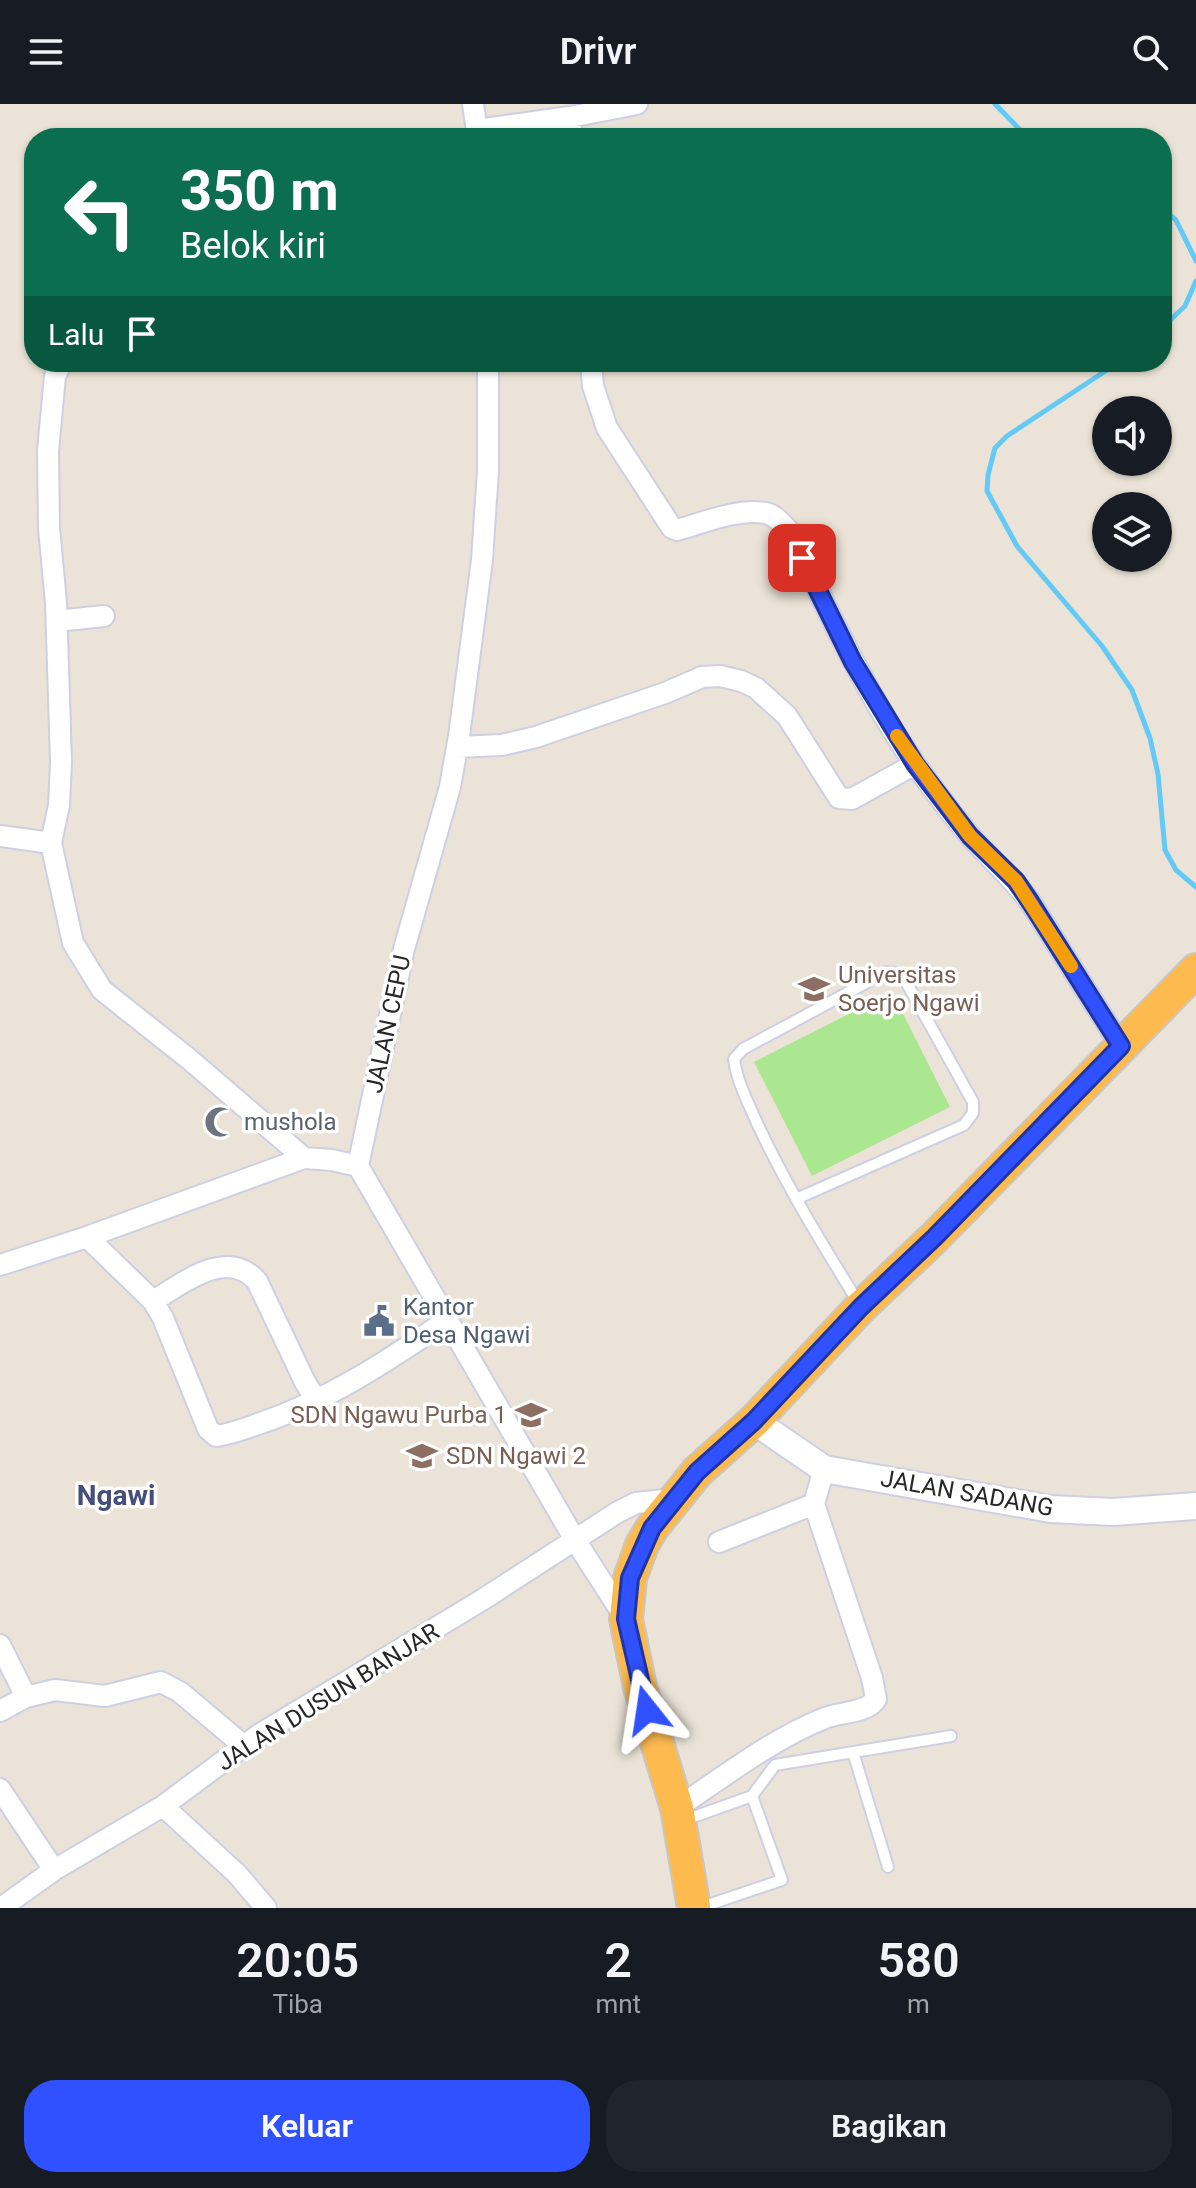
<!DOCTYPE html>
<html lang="id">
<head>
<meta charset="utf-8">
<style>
  :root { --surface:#171b24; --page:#20242c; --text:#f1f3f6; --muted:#9ea1a6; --accent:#3051ff }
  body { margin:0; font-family:Roboto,sans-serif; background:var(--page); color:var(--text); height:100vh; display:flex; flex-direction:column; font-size:30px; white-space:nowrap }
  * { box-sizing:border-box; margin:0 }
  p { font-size:26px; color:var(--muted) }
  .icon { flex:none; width:44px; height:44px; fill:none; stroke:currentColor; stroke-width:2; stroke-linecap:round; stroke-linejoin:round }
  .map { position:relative; height:1804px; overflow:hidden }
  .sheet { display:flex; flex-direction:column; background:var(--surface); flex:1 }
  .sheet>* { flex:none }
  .top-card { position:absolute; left:24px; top:24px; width:1148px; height:244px; border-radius:32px; box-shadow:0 2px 6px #0004; background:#0b6e4f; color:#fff; overflow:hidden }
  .tools { position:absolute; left:1092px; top:292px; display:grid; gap:16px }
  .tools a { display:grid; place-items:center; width:80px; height:80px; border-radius:50%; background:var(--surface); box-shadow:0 2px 6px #0004; font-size:40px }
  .pin { position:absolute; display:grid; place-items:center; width:68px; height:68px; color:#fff; margin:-34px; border-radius:16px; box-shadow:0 4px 12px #0006 }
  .me { position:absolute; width:88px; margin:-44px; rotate:345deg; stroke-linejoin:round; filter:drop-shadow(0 0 6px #0008) }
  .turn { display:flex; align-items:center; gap:28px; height:168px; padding:0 24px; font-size:36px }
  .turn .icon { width:104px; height:104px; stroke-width:2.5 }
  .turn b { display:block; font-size:56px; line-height:68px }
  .then { display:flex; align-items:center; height:76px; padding:0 24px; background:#0003; gap:16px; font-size:30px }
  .eta { display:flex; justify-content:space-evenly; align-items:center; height:136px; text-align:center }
  .eta b { font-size:48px; font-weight:600; line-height:56px }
  .cta { display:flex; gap:16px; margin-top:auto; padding:16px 24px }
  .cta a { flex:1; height:92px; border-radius:32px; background:var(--accent); color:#fff; font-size:32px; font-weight:600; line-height:92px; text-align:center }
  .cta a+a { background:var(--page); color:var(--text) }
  header { display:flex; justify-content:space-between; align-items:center; height:104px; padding:0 24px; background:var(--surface); font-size:36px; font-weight:600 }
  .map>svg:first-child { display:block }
  .green { fill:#abe690 }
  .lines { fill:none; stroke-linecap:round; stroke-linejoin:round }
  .stream { stroke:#63caf5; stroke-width:5 }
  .service-casing { stroke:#cdd0e2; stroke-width:14 }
  .minor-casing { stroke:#cdd0e2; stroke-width:24 }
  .secondary-casing { stroke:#cdd0e2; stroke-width:30 }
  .trunk-casing { stroke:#c7c7c7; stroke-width:36 }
  .service { stroke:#fff; stroke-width:10 }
  .minor { stroke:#fff; stroke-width:20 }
  .secondary { stroke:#fff; stroke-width:26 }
  .trunk { stroke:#fcba4f; stroke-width:32 }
  .route-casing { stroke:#1f35a6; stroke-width:20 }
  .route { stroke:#3051ff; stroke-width:14 }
  .slow { stroke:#f59e0b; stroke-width:14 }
  .labels { text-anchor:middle; stroke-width:7; stroke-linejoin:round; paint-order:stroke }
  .education-label { font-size:24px; fill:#785e54; stroke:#fff; text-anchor:start }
  .street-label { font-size:24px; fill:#272727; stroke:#fff }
  .worship-label { font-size:24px; fill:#5b616d; stroke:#fff; text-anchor:start }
  .service-label { font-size:24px; fill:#4e5e75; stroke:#fff; text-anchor:start }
  .quarter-label { font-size:28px; font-weight:bold; fill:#464e7a; stroke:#fff }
</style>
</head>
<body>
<header><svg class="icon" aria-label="menu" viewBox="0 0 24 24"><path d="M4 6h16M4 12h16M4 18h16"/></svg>Drivr<svg class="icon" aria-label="search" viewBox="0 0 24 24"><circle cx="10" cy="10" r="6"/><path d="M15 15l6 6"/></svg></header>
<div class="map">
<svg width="1196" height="1804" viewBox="0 0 1196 1804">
  <rect width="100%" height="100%" fill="#ebe3d7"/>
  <path class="green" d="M892,888L950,1003L812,1072L754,958Z"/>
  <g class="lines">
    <path class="stream" d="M995,0L1028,34
      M1162,105L1176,116L1196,157
      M1162,224L1185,202L1196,177
      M1119,258L1007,332L995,344L988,371L987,387L1017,442L1102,542L1132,586L1150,634L1158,670L1165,746L1176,766L1196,783"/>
    <defs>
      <path id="service" d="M796,1095L964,1021L973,1009V998L905,876L896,869L886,868L743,945L734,955C737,978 748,998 757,1019C786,1081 822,1140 858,1198
        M853,1648L888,1763
        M752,1692L775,1661L951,1632
        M685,1716L752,1692L782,1776L699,1804"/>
      <path id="minor" d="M473,0L478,34
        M570,13L572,34
        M477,26L570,13L637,0
        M62,258L55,272L48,347L49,424L56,499L61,658L59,701L51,739L73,839L102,886L189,955L304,1054L332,1056L358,1062
        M488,258V366L482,456L459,632L450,683L404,845L358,1062L575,1436L626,1515
        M591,258L593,282L607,324L672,424L677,426C702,419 739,404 765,409C775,410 783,421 790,428C828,507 864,586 914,659C932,683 950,709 970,732C990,755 1013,774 1031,799L1121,942
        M57,517L104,512
        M457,643L502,641L536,633L665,589L702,573L720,572L741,577L756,584L787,612L839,694L852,695L915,660
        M0,732L51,739
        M87,1133L153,1197L163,1214L208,1325L216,1332C231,1330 244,1325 258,1320C327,1297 386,1258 446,1217
        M0,1161L87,1133L304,1054
        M153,1197C183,1179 227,1143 257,1177L305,1278L316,1296
        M719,1438L814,1400
        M0,1541L26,1593
        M0,1607L26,1593L55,1586L105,1592L161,1578L180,1588L244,1642
        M0,1685L54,1766
        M163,1702L237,1770L266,1804
        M677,1704C723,1673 774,1634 825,1614C840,1608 868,1609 876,1595L872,1574L814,1400L824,1365
        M1,1804L54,1766L163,1702L260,1630L482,1496L618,1408L636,1399L674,1395"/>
      <path id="secondary" d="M754,1317L824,1365L1051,1405L1113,1408L1196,1402"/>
      <path id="trunk" d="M694,1804L677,1704L640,1583L626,1515L630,1474L642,1441L652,1424L697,1368L754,1317L861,1203L935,1133L1196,866"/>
    </defs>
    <use href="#service" class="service-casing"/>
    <use href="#minor" class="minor-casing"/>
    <use href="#secondary" class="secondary-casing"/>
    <use href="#trunk" class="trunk-casing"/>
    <use href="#service" class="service"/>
    <use href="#minor" class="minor"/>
    <use href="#secondary" class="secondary"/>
    <use href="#trunk" class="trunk"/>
  </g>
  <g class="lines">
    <defs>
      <path id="route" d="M647,1606L626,1515L630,1474L652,1424L697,1368L754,1317L861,1203L935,1133L1121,942L1031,799L1016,777L970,732L915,660L853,558L802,454"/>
    </defs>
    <use href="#route" class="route-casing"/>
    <use href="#route" class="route"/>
    <path class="slow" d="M897,632L970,732L1016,777L1071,862"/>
  </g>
  <defs>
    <symbol id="university-bare" viewBox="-9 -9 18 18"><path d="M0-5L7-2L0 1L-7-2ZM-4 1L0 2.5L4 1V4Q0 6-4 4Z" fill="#8d6e63" stroke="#fff" stroke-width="2.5" paint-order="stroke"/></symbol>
    <symbol id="mosque-bare" viewBox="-9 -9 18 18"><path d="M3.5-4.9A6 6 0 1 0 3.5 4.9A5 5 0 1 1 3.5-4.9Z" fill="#6b7280" stroke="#fff" stroke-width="2.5" paint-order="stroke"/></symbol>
    <symbol id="civic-bare" viewBox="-9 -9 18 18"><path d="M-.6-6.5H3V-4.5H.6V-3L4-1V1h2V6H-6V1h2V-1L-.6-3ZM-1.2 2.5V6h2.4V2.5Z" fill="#5c6f8a" stroke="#fff" stroke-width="2.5" paint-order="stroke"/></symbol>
    <symbol id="school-bare" viewBox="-9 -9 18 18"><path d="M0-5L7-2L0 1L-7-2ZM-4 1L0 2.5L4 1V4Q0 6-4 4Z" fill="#8d6e63" stroke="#fff" stroke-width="2.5" paint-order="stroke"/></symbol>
  </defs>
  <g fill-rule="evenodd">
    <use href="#university-bare" x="792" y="863" width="44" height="44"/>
    <use href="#mosque-bare" x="198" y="996" width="44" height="44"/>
    <use href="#civic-bare" x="357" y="1195" width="44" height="44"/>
    <use href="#school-bare" x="509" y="1289" width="44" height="44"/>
    <use href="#school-bare" x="400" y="1330" width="44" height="44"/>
  </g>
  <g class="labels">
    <g class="education-label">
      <text x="838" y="879">Universitas<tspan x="838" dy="28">Soerjo Ngawi</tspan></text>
      <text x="507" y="1319" text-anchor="end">SDN Ngawu Purba 1</text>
      <text x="446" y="1360">SDN Ngawi 2</text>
    </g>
    <g class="street-label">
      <text transform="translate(388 920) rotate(-78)" y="8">JALAN CEPU</text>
      <text transform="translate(967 1389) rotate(10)" y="8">JALAN SADANG</text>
      <text transform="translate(328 1593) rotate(-32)" y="8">JALAN DUSUN BANJAR</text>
    </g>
    <g class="worship-label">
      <text x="244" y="1026">mushola</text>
    </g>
    <g class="service-label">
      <text x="403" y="1211">Kantor<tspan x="403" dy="28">Desa Ngawi</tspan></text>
    </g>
    <g class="quarter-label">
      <text x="116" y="1401">Ngawi</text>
    </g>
  </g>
</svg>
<div class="tools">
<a><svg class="icon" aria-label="sound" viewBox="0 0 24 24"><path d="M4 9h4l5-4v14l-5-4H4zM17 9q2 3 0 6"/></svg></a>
<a><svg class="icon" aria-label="layers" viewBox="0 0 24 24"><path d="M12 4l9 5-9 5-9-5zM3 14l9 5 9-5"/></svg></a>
</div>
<div class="pin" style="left:802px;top:454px;background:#d93025"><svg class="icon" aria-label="arrive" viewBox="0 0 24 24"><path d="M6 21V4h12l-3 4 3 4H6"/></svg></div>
<svg class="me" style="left:647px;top:1606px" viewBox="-20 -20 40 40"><path d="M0-17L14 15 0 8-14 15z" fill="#3051ff" stroke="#fff" stroke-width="4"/></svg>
<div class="top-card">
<div class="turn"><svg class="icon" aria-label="left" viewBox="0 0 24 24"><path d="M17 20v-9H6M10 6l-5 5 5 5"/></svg><div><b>350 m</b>Belok kiri</div></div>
<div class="then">Lalu<svg class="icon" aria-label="arrive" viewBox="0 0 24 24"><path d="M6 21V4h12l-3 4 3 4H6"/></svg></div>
</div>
</div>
<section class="sheet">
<div class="eta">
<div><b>20:05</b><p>Tiba</p></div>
<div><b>2</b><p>mnt</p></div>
<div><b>580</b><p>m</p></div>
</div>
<div class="cta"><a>Keluar</a><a>Bagikan</a></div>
</section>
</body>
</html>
